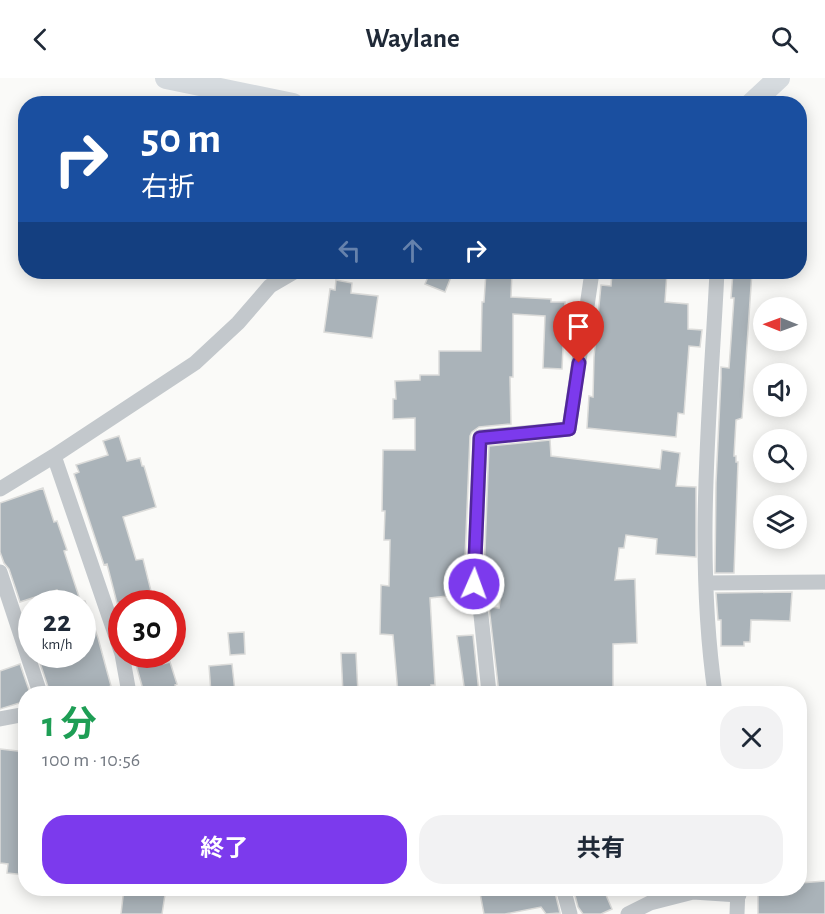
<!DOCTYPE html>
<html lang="ja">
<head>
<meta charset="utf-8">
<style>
  :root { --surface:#fff; --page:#f2f2f3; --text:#1f2937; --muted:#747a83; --accent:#7c3aed }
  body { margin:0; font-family:"Alegreya Sans","Noto Sans JP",sans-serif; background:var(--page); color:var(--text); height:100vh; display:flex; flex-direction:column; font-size:22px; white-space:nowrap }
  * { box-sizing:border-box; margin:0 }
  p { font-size:20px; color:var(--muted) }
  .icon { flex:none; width:33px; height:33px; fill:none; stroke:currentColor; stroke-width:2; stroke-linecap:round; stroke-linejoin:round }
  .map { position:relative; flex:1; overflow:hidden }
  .side { position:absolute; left:18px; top:608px; width:789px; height:210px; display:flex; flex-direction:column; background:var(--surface); border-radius:24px; box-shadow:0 3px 15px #0003 }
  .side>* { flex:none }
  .banner { position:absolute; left:18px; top:18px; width:789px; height:183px; border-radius:24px; box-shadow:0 3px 15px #0003; background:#1a4fa0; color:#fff; overflow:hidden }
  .needle { width:39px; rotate:271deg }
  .tools { position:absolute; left:753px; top:219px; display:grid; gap:12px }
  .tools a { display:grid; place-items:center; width:54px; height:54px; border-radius:50%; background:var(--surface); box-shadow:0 3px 15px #0003; font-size:30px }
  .speed { position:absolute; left:18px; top:512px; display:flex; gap:12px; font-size:30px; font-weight:700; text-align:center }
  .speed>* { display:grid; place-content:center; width:78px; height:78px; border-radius:50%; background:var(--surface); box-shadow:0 3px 15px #0003; line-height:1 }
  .speed small { font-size:15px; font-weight:400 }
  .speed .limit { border:9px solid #d22; background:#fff; color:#111 }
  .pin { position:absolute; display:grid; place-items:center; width:51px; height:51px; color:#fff; margin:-62px -26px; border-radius:50% 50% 50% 0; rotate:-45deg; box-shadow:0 0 6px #0007 }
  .pin .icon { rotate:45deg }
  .me { position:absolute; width:66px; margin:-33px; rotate:2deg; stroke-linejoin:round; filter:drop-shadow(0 0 4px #0008) }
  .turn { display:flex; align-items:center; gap:21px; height:126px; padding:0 24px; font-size:27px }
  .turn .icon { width:78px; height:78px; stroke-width:2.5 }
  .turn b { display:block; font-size:42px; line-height:51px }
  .lanes { display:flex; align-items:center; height:57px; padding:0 24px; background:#0003; justify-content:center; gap:30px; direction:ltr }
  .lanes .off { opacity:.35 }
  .round { display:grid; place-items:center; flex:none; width:63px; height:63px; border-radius:24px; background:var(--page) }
  .headline { display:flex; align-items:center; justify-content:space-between; height:102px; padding:0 24px }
  h1 { font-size:36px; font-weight:700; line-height:45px; color:#1e9e55 }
  .cta { display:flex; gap:12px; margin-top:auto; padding:12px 24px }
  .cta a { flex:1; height:69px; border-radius:24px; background:var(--accent); color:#fff; font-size:24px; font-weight:700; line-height:69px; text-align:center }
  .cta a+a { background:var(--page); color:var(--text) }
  header { display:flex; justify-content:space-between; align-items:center; height:78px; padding:0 24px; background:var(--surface); font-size:27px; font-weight:700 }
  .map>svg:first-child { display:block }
  .building { fill:#aab3b9; stroke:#dcdcda; stroke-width:1.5 }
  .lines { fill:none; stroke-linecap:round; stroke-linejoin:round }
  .street { stroke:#c3c8cc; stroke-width:15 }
  .secondary { stroke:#d6dbdf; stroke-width:22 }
  .route-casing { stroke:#51269a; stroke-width:15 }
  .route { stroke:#7c3aed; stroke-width:10 }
</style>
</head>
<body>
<header><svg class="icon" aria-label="back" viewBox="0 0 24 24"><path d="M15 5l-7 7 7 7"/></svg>Waylane<svg class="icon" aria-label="search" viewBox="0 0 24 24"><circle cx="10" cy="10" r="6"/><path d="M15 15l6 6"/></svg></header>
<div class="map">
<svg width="825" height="836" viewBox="0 0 825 836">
  <rect width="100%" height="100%" fill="#fafaf8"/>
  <path class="building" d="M430,194H453L445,214L425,206Z
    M486,194H512L511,219L551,221V224H565L562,291L543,290L545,238L513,236V299H510L511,346L479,349L472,354L470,358L464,505L466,516L430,520L435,607H431L432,615H398L393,557L380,556L381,507L389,508L390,462H384L385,433H382L383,372H415V340L393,341V321H396L395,303L420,302V297H439V273H481L482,224H484Z
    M612,194H667L665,224L688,226V251L702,252L700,269L689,268L684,336L678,335L676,359L587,350L589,318L593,319L594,279L601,207L611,208Z
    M733,194H752L742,340L736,342L734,378H736V384H738L734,495H715L716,405L721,300V289L729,290L734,220H731Z
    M336,202L352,205L351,215L378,218L372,260L324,254L330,211L335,212Z
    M119,358L127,383L140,380L142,388H144L156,429L123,439L136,482L143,481L151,513L142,516L145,525H117L107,486L104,487L74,396L79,394L76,387L108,377L103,363Z
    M550,362L551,378L660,391L662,372L680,375L676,408L696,409V479L656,476L657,461L626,457L624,470H619L615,502L635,501L637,565L613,566V610H592L593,615H499L489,529L499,530L503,500L484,498L489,368Z
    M43,410L54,444L57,443L67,472L64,473L81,525H61L57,512L20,524L9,491L4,485L0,474V425Z
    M792,514L790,543L751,542L750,564H744V568H721V542H718L716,515Z
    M82,523H85L98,560L111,608L93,614V611L80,615H50L37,576H82Z
    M244,554L245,576L230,577L228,555Z
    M473,557L479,615H465L457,558Z
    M341,575H356L358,615H343Z
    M133,576H159L162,586L170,584L177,606L175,607L177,615H144Z
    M20,586L30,615H26V623L0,631V593Z
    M232,586L235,614L211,615L209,588Z
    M0,671L26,674V797L7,795L8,786L0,785Z
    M825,803V836H758V814L788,813L787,810H800V805Z
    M124,810H166L162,836H121Z
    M479,810H554L560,835L546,836L541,829L505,836H484Z
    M573,810H603L612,831L601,836H583L578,829Z"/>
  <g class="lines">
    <path class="street" d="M54,378L122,576
      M0,411L54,378L195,285L238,245L270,208L294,194
      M0,494L40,615
      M706,505L825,504
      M122,576L129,615
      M489,615L481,537L474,505L480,359L569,351L592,194
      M715,615C695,475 710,334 717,194
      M0,641L26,636
      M563,810L570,836
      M628,836L650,825L693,814L739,817
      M737,836L738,810"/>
    <path class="secondary" d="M166,0L293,26
      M751,26L779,0"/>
  </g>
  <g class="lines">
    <defs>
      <path id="route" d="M474,506L480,360L569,351L579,285"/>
    </defs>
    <use href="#route" class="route-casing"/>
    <use href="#route" class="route"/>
  </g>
</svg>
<div class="tools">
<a><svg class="needle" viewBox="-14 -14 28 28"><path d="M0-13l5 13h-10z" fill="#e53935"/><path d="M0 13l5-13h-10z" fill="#747a83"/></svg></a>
<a><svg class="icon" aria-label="sound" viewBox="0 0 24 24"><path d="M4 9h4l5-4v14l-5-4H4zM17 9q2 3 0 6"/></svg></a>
<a><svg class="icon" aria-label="search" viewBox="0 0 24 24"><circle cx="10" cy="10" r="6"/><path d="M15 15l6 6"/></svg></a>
<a><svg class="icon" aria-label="layers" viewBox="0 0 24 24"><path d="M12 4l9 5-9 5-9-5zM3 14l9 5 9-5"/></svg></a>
</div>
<div class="speed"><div>22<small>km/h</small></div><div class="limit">30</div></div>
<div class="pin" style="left:579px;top:285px;background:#d93025"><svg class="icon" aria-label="arrive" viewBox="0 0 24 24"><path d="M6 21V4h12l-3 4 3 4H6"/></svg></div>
<svg class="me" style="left:474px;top:506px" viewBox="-20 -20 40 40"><circle r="17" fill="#7c3aed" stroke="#fff" stroke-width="3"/><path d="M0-11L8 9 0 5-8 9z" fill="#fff"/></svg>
<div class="banner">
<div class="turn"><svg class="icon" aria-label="right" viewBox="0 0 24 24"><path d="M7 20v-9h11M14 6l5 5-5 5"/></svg><div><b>50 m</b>右折</div></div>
<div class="lanes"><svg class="icon off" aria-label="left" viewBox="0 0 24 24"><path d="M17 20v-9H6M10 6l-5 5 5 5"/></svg><svg class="icon off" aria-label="ahead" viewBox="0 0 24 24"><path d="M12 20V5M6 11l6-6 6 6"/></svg><svg class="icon" aria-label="right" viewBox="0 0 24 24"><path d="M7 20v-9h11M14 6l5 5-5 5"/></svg></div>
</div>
<section class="side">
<div class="headline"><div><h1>1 分</h1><p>100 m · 10:56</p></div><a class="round"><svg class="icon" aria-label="close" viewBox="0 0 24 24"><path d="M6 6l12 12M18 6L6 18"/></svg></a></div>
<div class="cta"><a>終了</a><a>共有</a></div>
</section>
</div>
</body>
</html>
